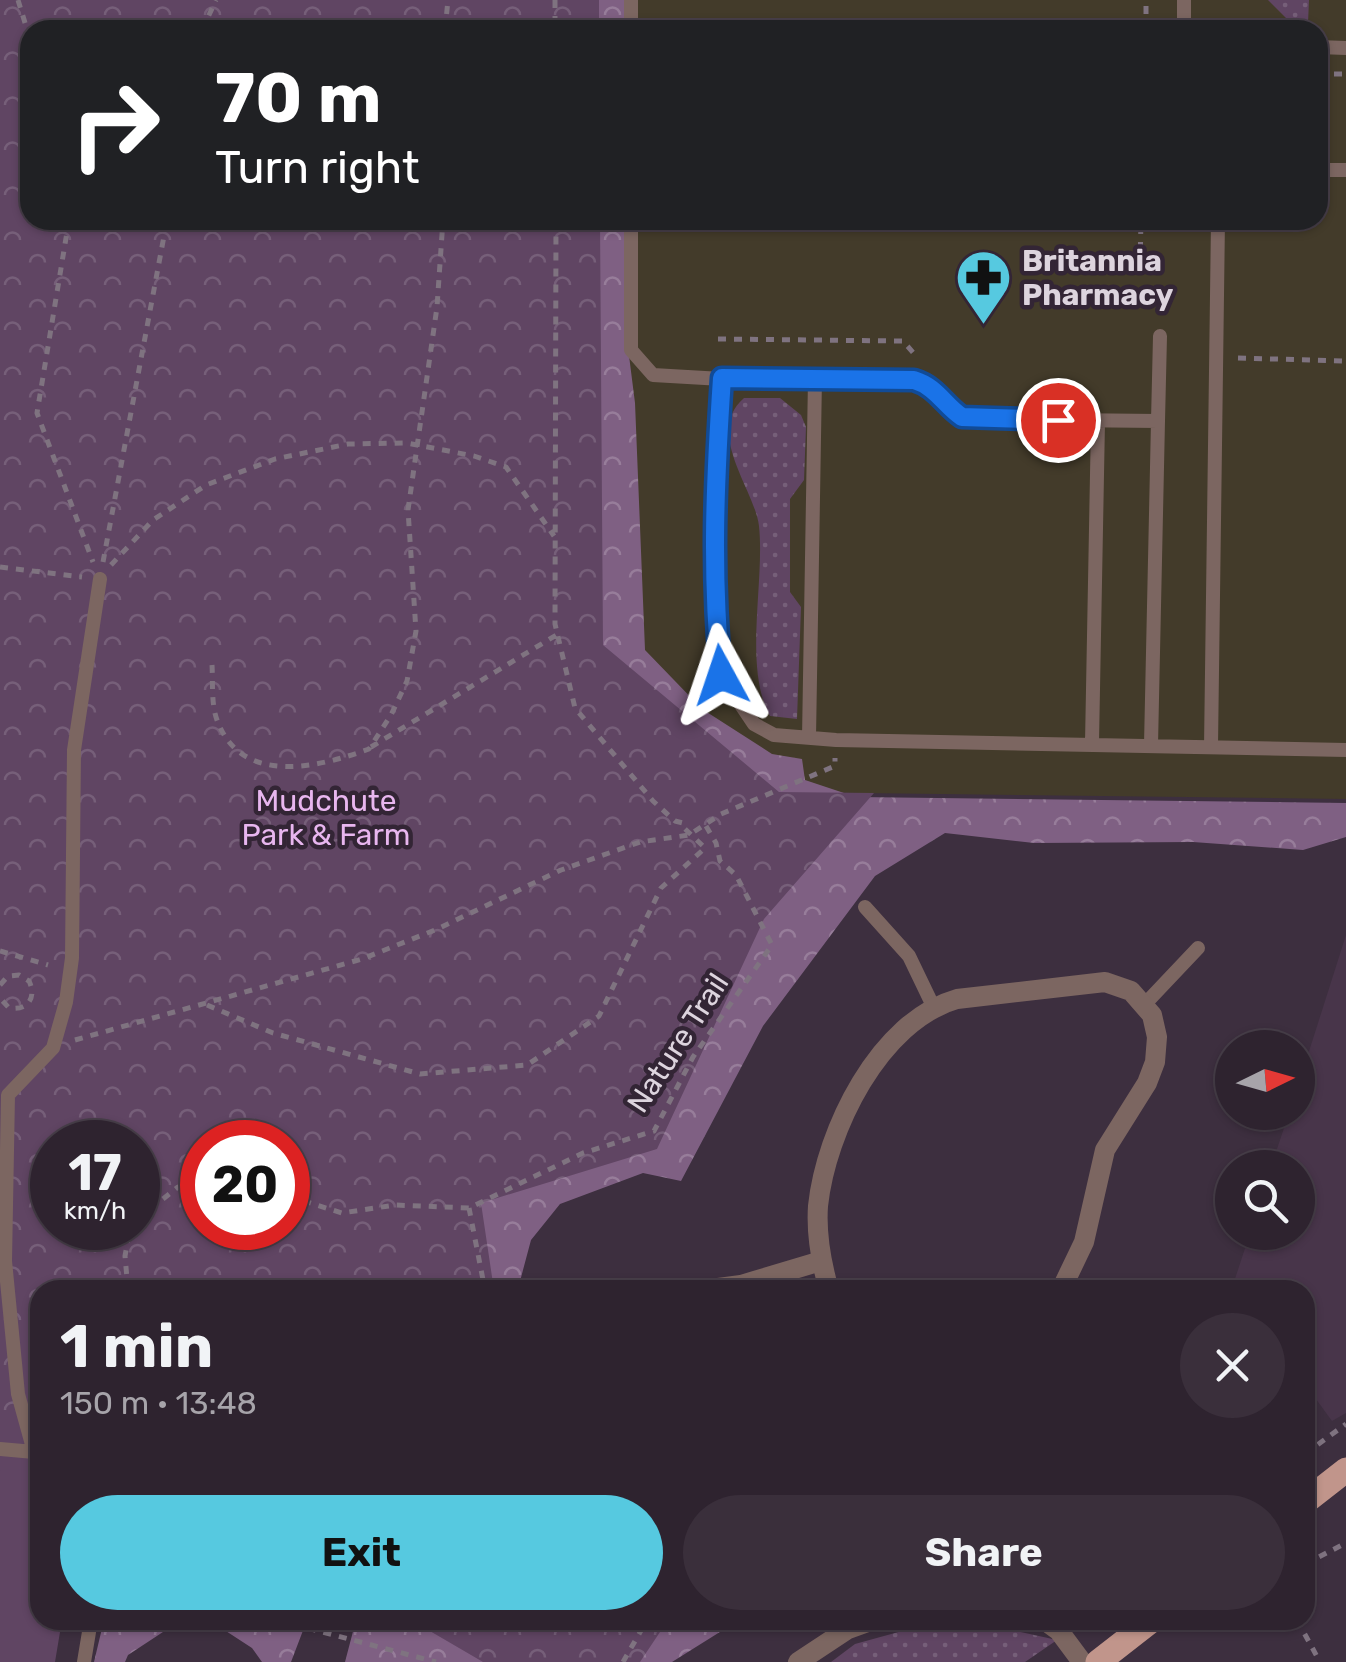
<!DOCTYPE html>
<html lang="en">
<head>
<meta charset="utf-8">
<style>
  :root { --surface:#2e232f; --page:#3a2f3b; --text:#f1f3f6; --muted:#a7a4aa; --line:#49404b; --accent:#56c9e0 }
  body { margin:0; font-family:Rubik,sans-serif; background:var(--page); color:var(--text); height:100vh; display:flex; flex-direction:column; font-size:38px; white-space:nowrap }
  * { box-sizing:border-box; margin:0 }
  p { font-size:32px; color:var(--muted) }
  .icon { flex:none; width:55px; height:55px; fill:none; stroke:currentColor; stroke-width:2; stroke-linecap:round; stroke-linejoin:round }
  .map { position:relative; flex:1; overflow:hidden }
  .sheet { position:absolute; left:30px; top:1280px; width:1285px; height:350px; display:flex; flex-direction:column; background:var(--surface); border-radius:30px; box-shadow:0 2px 8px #0004,0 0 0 2px var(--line) }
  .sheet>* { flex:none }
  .hud { position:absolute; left:20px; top:20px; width:1308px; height:210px; border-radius:30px; box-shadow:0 2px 8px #0004,0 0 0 2px var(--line); background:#202124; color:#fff; overflow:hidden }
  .needle { width:65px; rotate:85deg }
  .buttons { position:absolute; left:1215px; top:1030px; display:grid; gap:20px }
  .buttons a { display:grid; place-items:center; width:100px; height:100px; border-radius:50%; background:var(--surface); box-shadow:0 2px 8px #0004,0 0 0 2px var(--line); font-size:50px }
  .speed { position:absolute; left:30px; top:1120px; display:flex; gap:20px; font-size:50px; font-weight:700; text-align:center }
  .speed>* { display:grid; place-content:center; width:130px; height:130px; border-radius:50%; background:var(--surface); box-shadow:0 2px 8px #0004,0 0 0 2px var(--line); line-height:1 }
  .speed small { font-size:25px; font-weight:400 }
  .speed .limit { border:15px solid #d22; background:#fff; color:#111 }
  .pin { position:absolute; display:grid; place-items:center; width:85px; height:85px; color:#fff; margin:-42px; border:5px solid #fff; border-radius:50%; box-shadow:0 2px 10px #0007 }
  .me { position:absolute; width:110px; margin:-55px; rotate:355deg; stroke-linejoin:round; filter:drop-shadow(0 0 8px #0008) }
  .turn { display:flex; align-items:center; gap:35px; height:210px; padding:0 30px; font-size:45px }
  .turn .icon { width:130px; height:130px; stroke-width:2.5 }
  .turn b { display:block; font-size:70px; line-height:85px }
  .round { display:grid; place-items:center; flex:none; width:105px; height:105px; border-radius:52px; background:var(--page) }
  .overview { display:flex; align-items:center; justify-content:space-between; height:170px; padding:0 30px }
  h1 { font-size:60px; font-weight:700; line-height:75px }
  .action { display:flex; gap:20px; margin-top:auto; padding:20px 30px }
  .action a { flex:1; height:115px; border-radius:60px; background:var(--accent); color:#111; font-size:40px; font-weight:700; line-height:115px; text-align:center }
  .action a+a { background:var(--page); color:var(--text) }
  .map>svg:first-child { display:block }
  .commercial { fill:#433b2a }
  .built { fill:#48354a }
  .grass { fill:url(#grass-dots) }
  .forest { fill:url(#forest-crowns) }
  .park { fill:url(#park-crowns); fill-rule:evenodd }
  .garden { fill:#604563 }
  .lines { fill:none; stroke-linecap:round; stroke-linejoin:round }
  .path { stroke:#7f7380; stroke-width:5; stroke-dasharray:8 8; stroke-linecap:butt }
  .service { stroke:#7c6661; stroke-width:14 }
  .minor { stroke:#7c6661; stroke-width:20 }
  .primary { stroke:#c1958b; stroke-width:25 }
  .route-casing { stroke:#114b97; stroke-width:25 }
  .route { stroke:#1a73e8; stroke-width:18 }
  .labels { text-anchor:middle; stroke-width:9; stroke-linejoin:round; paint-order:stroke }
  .poi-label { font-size:30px; font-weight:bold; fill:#ddd4de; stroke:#332535; text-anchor:start }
  .park-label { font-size:30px; fill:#e8b6ef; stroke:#332535 }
  .street-label { font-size:30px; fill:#ddd4de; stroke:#332535 }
</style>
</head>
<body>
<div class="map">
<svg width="1346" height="1662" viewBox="0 0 1346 1662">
  <defs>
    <pattern id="grass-dots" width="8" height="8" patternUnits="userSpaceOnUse" patternTransform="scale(2.5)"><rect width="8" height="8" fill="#604563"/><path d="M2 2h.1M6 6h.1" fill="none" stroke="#765f79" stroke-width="1.8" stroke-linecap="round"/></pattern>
    <pattern id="forest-crowns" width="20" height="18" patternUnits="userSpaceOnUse" patternTransform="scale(2.5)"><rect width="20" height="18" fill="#7f6083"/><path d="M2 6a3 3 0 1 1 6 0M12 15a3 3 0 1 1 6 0" fill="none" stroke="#977d9a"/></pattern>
    <pattern id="park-crowns" width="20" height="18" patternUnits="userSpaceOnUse" patternTransform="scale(2.5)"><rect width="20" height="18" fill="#604563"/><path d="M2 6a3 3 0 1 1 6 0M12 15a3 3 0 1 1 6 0" fill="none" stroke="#765f79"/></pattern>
  </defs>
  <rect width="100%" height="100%" fill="#3d2f3f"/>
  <path class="commercial" d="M601,0H1346V799L780,792L603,646L601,220H1318V30H601Z"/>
  <path class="built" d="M1346,935V1413L1332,1421L1305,1384V1290H1236L1233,1285L1250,1233L1298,1232V1168L1271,1167L1289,1113L1298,1112V1086Z"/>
  <path class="grass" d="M1268,0H1309L1308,23L1288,20Z
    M744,398H780L801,415L806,427L804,480L790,499V592L801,607L797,719L770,716C743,667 765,582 759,526C755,490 704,432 744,398Z
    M942,1620H966L1057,1640L1025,1662H831L855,1644Z"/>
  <path class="forest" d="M562,0H625V30H561Z
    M556,220H625V324L635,403L645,650L702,709L772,754L802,759L805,780L856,797L1346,803V837L1303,850L1193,842L1034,843L945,833L875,876L763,1026L681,1181L643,1173L560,1204L531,1240L519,1285L521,1290H455L306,1140L52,1142V1228L40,1290L21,1305L48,1075L614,837Z
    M104,1620H196L166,1630L128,1655L125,1662H94Z
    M209,1620H307L291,1662H262L252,1648Z
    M356,1620H436L504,1662H345Z
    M568,1620H739L672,1662H538Z"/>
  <path class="park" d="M0,0H599V30H30V220H600L603,645L779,792L874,793L764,919L657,1149L481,1203L494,1290H40V1515L0,1507ZM52,1142H138V1228H52ZM202,1142H288V1228H202Z
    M411,1620H668L640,1662H483Z"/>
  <path class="garden" d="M0,1470L40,1511V1620H62L55,1662H0Z"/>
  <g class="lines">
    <path class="path" d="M18,0L30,39
      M555,0V30
      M202,30L216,0
      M445,30L448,0
      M1146,30V0
      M1318,74H1346
      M69,220L37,413L93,562
      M1140,266L1141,220
      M718,339L903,341L917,357
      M1238,358L1346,361
      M103,562L167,220
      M111,565L153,520L206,485L275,459L348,444L407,443L474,456L506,467L554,536
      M0,567L82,577
      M212,665C213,682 211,704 217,720C241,786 317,768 369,749L391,715L407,681L416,631L408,510L437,307L443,220
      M371,747L558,634
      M0,951L48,965
      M0,985L8,976L19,975L29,981C37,997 28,1011 9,1008L0,998
      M207,1005L273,1033L420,1074L527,1065L599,1016L661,888L705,848L683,827V823L675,821L653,801L575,708L555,624L556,220
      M75,1040L362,959L435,930L561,870L640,842L689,835L721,814L835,766V758
      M288,1196L342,1213L395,1205L469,1208L583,1153L654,1131L693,1057L772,945L736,875L720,861L716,843L706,826
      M469,1208L485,1290
      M138,1219L178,1187L202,1179
      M128,1290L125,1256L130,1228
      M1305,1454L1346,1424
      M1305,1564L1346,1543
      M277,1620L436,1662
      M1297,1620L1320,1662
      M623,1662L647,1620"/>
    <path class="service" d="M631,0V30
      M1184,30V0
      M1318,47L1346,48
      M1318,170H1346
      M631,220V350L653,375L722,379H914C940,388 947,414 974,419L1158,421L1151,745
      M722,379L713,507L714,603L721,675L754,724L774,735L836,740L1346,750
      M1158,421L1160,336
      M809,738L815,378
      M1092,743L1098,421
      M1211,747L1218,220
      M865,907L909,956L934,1008
      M1145,1004L1198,948
      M0,1449L34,1452
      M40,1462L34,1452L18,1394L5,1261L8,1095L53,1048L66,1002L72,958L74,750L100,579
      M84,1662L91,1620"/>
    <path class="minor" d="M703,1290L741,1285L821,1261
      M829,1290C821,1262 816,1235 818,1206C826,1131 879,1021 957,999L1105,982L1131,991L1152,1015L1157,1037L1155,1062L1147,1083L1105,1150L1084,1242L1061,1290
      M1044,1620L1059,1631L1082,1662
      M798,1662L848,1629L873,1620"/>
    <path class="primary" d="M1305,1502L1346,1470
      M1098,1662L1152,1620"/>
  </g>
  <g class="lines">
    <defs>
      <path id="route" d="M721,675C711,571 715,482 722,378L914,380C937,387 944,405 962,417L1058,420"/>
    </defs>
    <use href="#route" class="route-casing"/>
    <use href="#route" class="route"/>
  </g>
  <defs>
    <symbol id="pharmacy-pin" viewBox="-11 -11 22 30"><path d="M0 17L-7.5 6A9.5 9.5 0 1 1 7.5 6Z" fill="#56c9e0" stroke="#332535"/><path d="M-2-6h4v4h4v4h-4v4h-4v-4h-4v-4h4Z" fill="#111"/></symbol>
  </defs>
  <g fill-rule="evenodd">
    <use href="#pharmacy-pin" x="952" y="246" width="63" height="86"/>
  </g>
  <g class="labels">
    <g class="poi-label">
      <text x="1022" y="271">Britannia<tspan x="1022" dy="34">Pharmacy</tspan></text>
    </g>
    <g class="park-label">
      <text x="326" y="811">Mudchute<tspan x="326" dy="34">Park &amp; Farm</tspan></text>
    </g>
    <g class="street-label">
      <text transform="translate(678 1043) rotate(-57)" y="10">Nature Trail</text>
    </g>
  </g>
</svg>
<div class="buttons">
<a><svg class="needle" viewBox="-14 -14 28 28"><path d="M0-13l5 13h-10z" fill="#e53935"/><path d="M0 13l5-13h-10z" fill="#a7a4aa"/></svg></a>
<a><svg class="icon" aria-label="search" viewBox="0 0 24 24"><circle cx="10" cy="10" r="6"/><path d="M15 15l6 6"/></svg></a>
</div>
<div class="speed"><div>17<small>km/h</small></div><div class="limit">20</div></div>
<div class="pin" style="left:1058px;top:420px;background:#d93025"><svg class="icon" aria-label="arrive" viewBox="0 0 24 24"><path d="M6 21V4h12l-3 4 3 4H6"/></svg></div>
<svg class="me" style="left:721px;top:675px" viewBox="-20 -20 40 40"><path d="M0-17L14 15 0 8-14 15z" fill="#1a73e8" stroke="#fff" stroke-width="4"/></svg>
<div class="hud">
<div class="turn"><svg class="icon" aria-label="right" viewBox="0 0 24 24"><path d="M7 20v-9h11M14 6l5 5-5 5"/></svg><div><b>70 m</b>Turn right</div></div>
</div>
<section class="sheet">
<div class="overview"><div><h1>1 min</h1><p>150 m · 13:48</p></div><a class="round"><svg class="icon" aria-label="close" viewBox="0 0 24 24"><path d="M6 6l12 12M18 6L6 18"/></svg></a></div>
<div class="action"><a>Exit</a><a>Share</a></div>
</section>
</div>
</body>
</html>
